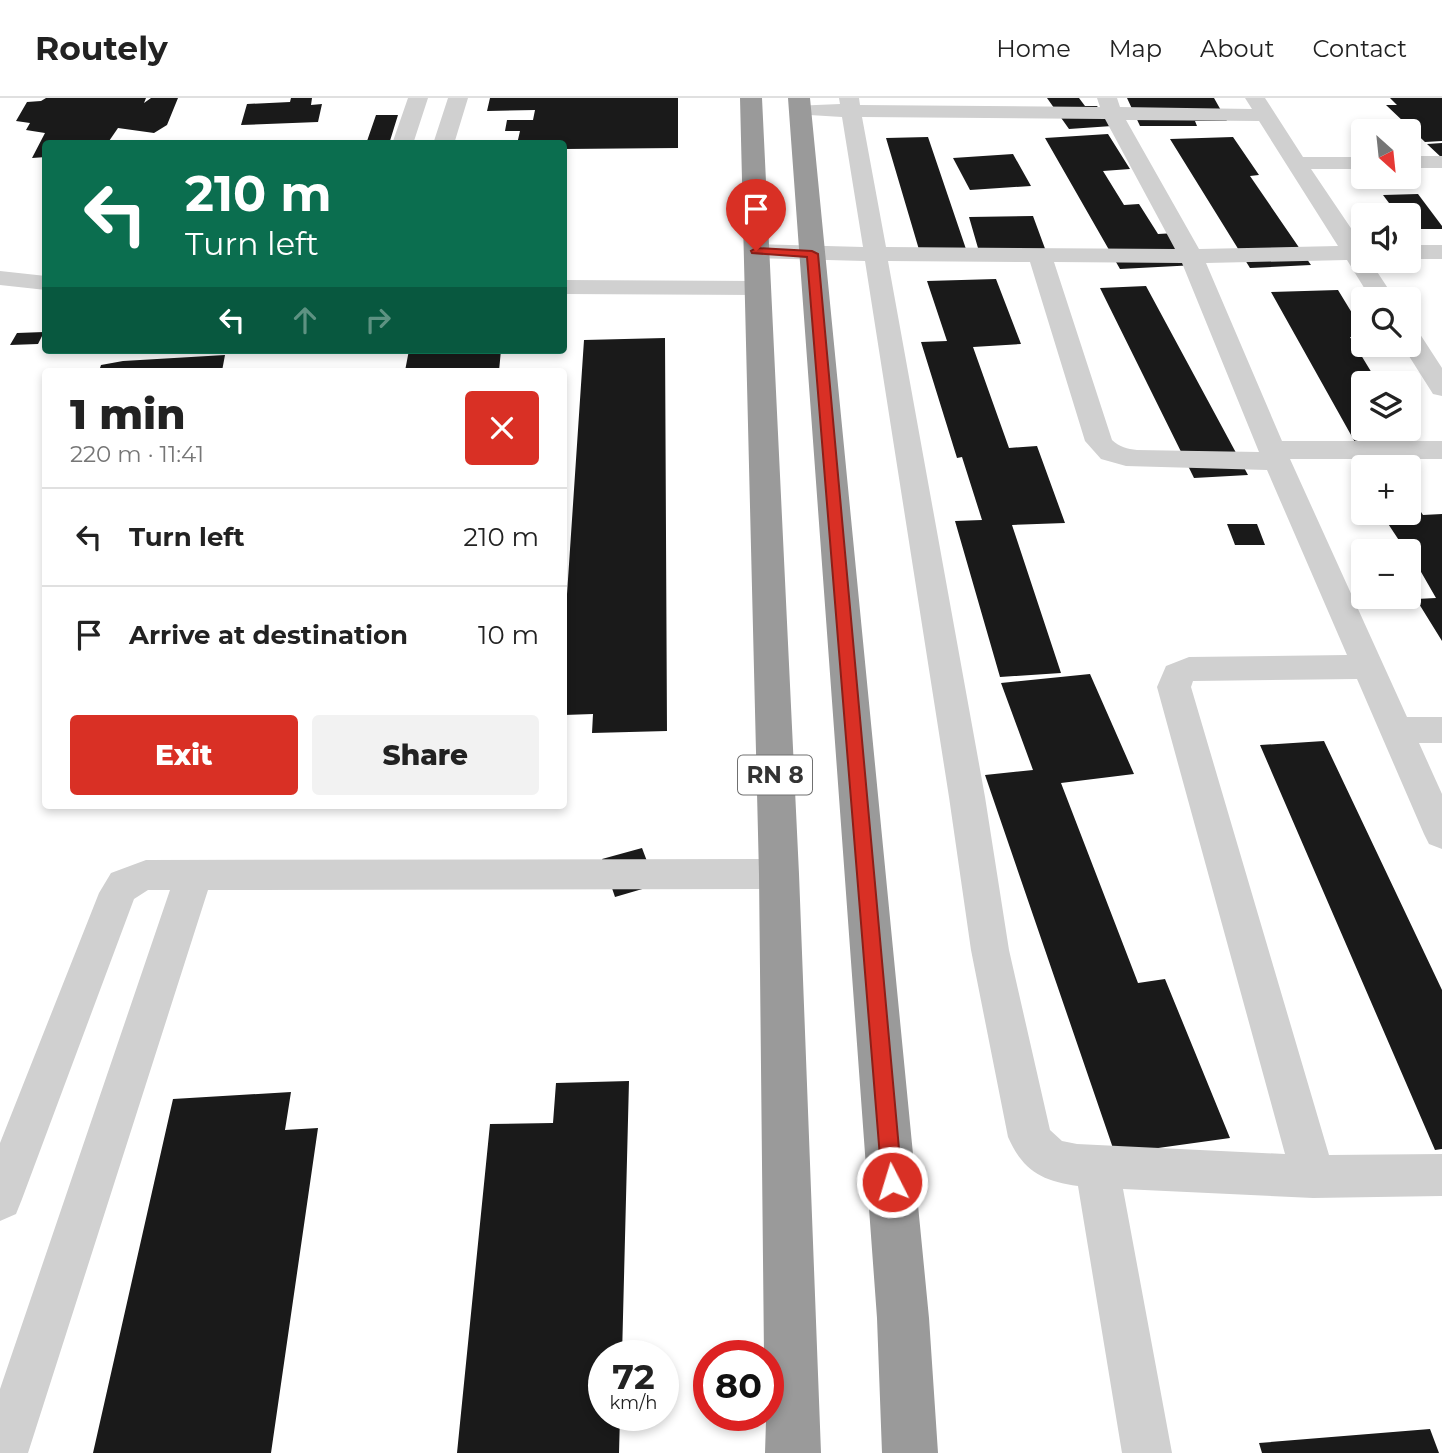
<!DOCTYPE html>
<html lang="en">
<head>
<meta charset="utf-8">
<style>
  :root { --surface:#fff; --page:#f2f2f2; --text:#222; --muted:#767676; --line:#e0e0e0; --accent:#d93025 }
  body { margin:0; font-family:Montserrat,sans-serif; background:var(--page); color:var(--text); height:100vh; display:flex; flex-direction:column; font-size:26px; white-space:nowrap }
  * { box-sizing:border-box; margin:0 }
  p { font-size:23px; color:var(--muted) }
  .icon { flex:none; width:38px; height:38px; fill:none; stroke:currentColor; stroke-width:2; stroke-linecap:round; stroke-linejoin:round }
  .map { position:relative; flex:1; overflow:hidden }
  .side { position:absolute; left:42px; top:270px; width:525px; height:441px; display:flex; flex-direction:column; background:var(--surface); border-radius:7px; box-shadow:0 4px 10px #0003 }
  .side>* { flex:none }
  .guide { position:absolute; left:42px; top:42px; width:525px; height:214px; border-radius:7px; box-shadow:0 4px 10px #0003; background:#0b6e4f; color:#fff; overflow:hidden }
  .needle { width:46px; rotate:153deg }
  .controls { position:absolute; left:1351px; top:21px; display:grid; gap:14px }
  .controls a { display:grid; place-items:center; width:70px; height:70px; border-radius:7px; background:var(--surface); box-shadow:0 4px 10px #0003; font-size:35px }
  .speed { position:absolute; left:588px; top:1242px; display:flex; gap:14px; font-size:35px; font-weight:700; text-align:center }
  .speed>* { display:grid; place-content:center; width:91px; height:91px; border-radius:50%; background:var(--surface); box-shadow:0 4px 10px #0003; line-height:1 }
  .speed small { font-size:18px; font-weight:400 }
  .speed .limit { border:10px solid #d22; background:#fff; color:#111 }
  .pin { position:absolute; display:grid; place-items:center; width:60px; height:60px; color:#fff; margin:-72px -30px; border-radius:50% 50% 50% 0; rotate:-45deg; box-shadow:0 0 7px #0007 }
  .pin .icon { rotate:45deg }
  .me { position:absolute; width:77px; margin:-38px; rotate:355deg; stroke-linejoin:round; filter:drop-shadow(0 0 5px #0008) }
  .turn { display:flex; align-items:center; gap:24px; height:147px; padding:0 28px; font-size:32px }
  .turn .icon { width:91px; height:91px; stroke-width:2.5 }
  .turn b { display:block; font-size:49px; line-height:60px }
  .lanes { display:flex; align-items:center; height:66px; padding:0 28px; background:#0003; justify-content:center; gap:35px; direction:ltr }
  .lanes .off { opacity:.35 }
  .round { display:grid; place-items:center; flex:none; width:74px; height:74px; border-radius:7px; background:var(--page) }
  .headline { display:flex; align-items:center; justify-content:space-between; height:119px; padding:0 28px }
  h1 { font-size:42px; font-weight:800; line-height:52px }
  .button { display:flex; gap:14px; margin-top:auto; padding:14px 28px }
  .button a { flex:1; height:80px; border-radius:7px; background:var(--accent); color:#fff; font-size:28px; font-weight:800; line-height:80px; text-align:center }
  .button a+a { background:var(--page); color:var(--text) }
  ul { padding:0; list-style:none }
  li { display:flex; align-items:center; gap:21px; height:98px; padding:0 28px; border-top:2px solid var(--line) }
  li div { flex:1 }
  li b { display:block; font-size:26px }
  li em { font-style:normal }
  header { display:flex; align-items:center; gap:42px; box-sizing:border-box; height:98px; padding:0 35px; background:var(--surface); border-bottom:2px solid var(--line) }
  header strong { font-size:33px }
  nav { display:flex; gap:38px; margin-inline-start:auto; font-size:24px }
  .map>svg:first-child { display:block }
  .building { fill:#1a1a1a }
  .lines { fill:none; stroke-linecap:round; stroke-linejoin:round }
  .street { fill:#d0d0d0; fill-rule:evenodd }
  .highway { fill:#9a9a9a; fill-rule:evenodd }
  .route { fill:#d93025; stroke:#8d1f18; stroke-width:2 }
  .labels { text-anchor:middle; stroke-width:7; stroke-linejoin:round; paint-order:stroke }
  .shield { fill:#fff; stroke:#707070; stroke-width:2 }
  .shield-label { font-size:23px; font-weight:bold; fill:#333 }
</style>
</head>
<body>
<header>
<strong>Routely</strong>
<nav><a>Home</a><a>Map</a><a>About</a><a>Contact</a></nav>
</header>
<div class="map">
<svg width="1442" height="1355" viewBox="0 0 1442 1355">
  <rect width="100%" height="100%" fill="#fff"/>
  <path class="building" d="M46,0H146L144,5L151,0H178L167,27L154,35L118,30L107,46H46V59L32,60L45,35L26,32L30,25L16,23L27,4L41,3Z
    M291,0H312L311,7L322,6L318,24L241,27L247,6L290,4Z
    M490,0H678V50L564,51V46H517L520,33H505L507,22H533L535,12L487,13Z
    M1047,0H1079L1085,8H1097L1112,28L1069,31Z
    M1127,0H1214L1227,23H1195L1197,28H1140Z
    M1390,0H1442V43L1425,44L1386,7H1397Z
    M376,17H398L389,46H366Z
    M1108,36L1130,71L1103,73L1124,107L1139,106L1158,136L1176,135L1196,167L1120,171L1045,40Z
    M928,39L967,154L920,155L886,40Z
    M1233,39L1259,77L1250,78L1311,167L1250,170L1170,41Z
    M1442,45V60L1427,46Z
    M1013,56L1031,88L970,92L953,60Z
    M1418,96L1442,128V131H1409V117H1398L1383,97Z
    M1033,118L1047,156L980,157L969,119Z
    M996,181L1021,246L973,249L1009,350L1037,348L1065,425L1012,427L1061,575L1000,579L955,423L982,422L962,359L957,360L921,244L947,243L927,183Z
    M1146,188L1248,377L1194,380L1100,190Z
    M1338,192L1363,233V239H1350L1378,285H1363V331H1405L1423,360L1365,362L1271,194Z
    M44,234L38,246L10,247L17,235Z
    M665,240L667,633L592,635L593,616L564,617V541L584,242Z
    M409,252H501L499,273H405Z
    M225,257L222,273H99L101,267L123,263Z
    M1417,408L1423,417L1442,416V543L1416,501L1436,500L1409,453H1406L1381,415H1409V409Z
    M1227,426H1257L1265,447H1235Z
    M1090,576L1134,676L1061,685L1138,885L1165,881L1230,1040L1115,1056L985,677L1033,672L1001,585Z
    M1324,643L1442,892V1051L1435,1052L1260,647Z
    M642,750L656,787L615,799L602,761Z
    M629,983L622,1258H604V1318H620L619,1355H457L490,1026L553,1025L556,985Z
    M291,994L285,1032L318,1030L271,1355H93L173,1001Z
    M1430,1331L1439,1355H1262L1259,1345Z"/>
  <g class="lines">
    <path class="street" d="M408,0H428L413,46H392Z
      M448,0H468L454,46H433Z
      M839,0H859L860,7L1100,9L1097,0H1117L1120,9L1252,11L1245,0H1265L1303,59H1363V71H1311L1363,148V163H1370L1395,201H1371L1347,162L1206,165L1282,343H1442V361H1290L1407,619H1442V645H1419L1442,696V751L1429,746L1424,736L1357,581L1193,583L1191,589L1329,1057L1442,1056V1098L1313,1100L1123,1091L1172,1355H1122L1078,1088C1042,1083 1023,1073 1008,1039L971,852L949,699L865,163L756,160L748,158L744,153L748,148L756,146L863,149L842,19L793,16L790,12L793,8L840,6ZM862,19L1105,21L1175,151L886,149ZM1126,22L1259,23L1338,148L1199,151ZM888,163L1030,164L1085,343L1101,361L1126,368L1267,372L1347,557L1189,559L1166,568L1157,589L1285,1056L1077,1046L1062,1043L1050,1032L1009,852L985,699ZM1054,164L1182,165L1259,354L1137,352C1127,351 1120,349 1112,342Z
      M1409,58H1442V70H1409Z
      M1409,147H1442V161H1409Z
      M0,173L46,178V192L0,187Z
      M564,182L757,183L766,185L769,190L766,195L757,197L564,196Z
      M1409,230L1418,233L1442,270V298L1433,296L1402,247H1409Z
      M779,761L792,765L798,776L792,787L779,791L208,792L28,1355H0V1291L170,792H148L134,801L22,1101L16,1116L0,1123V1045L99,795L111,775L146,762Z"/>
    <path class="highway" d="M740,0H762L799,776L821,1355H765L768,1258H764L759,776Z
      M788,0H810L929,1220L938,1355H882L877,1220Z"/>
  </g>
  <path class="route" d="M756,150L812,153L818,156L902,1084L899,1091L892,1094L885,1091L882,1084L807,159L752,155L751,153Z"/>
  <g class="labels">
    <rect class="shield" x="738" y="657.5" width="74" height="39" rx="5"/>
    <g class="shield-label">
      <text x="775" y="685">RN 8</text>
    </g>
  </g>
</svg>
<div class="controls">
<a><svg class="needle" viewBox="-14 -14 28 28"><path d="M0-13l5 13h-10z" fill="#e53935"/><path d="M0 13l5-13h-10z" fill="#767676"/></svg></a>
<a><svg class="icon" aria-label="sound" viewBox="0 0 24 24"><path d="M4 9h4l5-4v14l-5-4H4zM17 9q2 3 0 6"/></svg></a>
<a><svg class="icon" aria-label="search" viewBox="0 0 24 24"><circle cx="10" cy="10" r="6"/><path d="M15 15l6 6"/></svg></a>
<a><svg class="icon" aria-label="layers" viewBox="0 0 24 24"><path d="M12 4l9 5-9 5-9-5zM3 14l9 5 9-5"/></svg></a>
<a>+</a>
<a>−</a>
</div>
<div class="speed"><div>72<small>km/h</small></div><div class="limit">80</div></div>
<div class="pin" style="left:756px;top:153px;background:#d93025"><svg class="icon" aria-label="arrive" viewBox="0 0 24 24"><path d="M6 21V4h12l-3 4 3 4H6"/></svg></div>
<svg class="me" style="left:892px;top:1084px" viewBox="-20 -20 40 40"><circle r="17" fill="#d93025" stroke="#fff" stroke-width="3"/><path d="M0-11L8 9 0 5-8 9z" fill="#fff"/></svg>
<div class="guide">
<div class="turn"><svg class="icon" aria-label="left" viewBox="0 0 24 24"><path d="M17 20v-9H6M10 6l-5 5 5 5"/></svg><div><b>210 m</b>Turn left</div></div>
<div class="lanes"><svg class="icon" aria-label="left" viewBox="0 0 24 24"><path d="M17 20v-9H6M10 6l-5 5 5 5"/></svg><svg class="icon off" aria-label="ahead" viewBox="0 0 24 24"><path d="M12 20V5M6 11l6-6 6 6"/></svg><svg class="icon off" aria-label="right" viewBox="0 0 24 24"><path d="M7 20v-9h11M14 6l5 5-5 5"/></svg></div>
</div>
<section class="side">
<div class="headline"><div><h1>1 min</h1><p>220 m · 11:41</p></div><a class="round" style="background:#d93025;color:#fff"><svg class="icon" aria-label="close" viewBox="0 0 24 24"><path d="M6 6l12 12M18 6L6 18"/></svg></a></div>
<ul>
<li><svg class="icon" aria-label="left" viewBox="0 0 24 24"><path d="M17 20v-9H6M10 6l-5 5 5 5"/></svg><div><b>Turn left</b></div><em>210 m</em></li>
<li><svg class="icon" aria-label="arrive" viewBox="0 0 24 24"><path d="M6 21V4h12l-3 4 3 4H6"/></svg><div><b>Arrive at destination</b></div><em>10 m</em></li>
</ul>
<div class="button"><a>Exit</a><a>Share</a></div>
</section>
</div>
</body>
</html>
